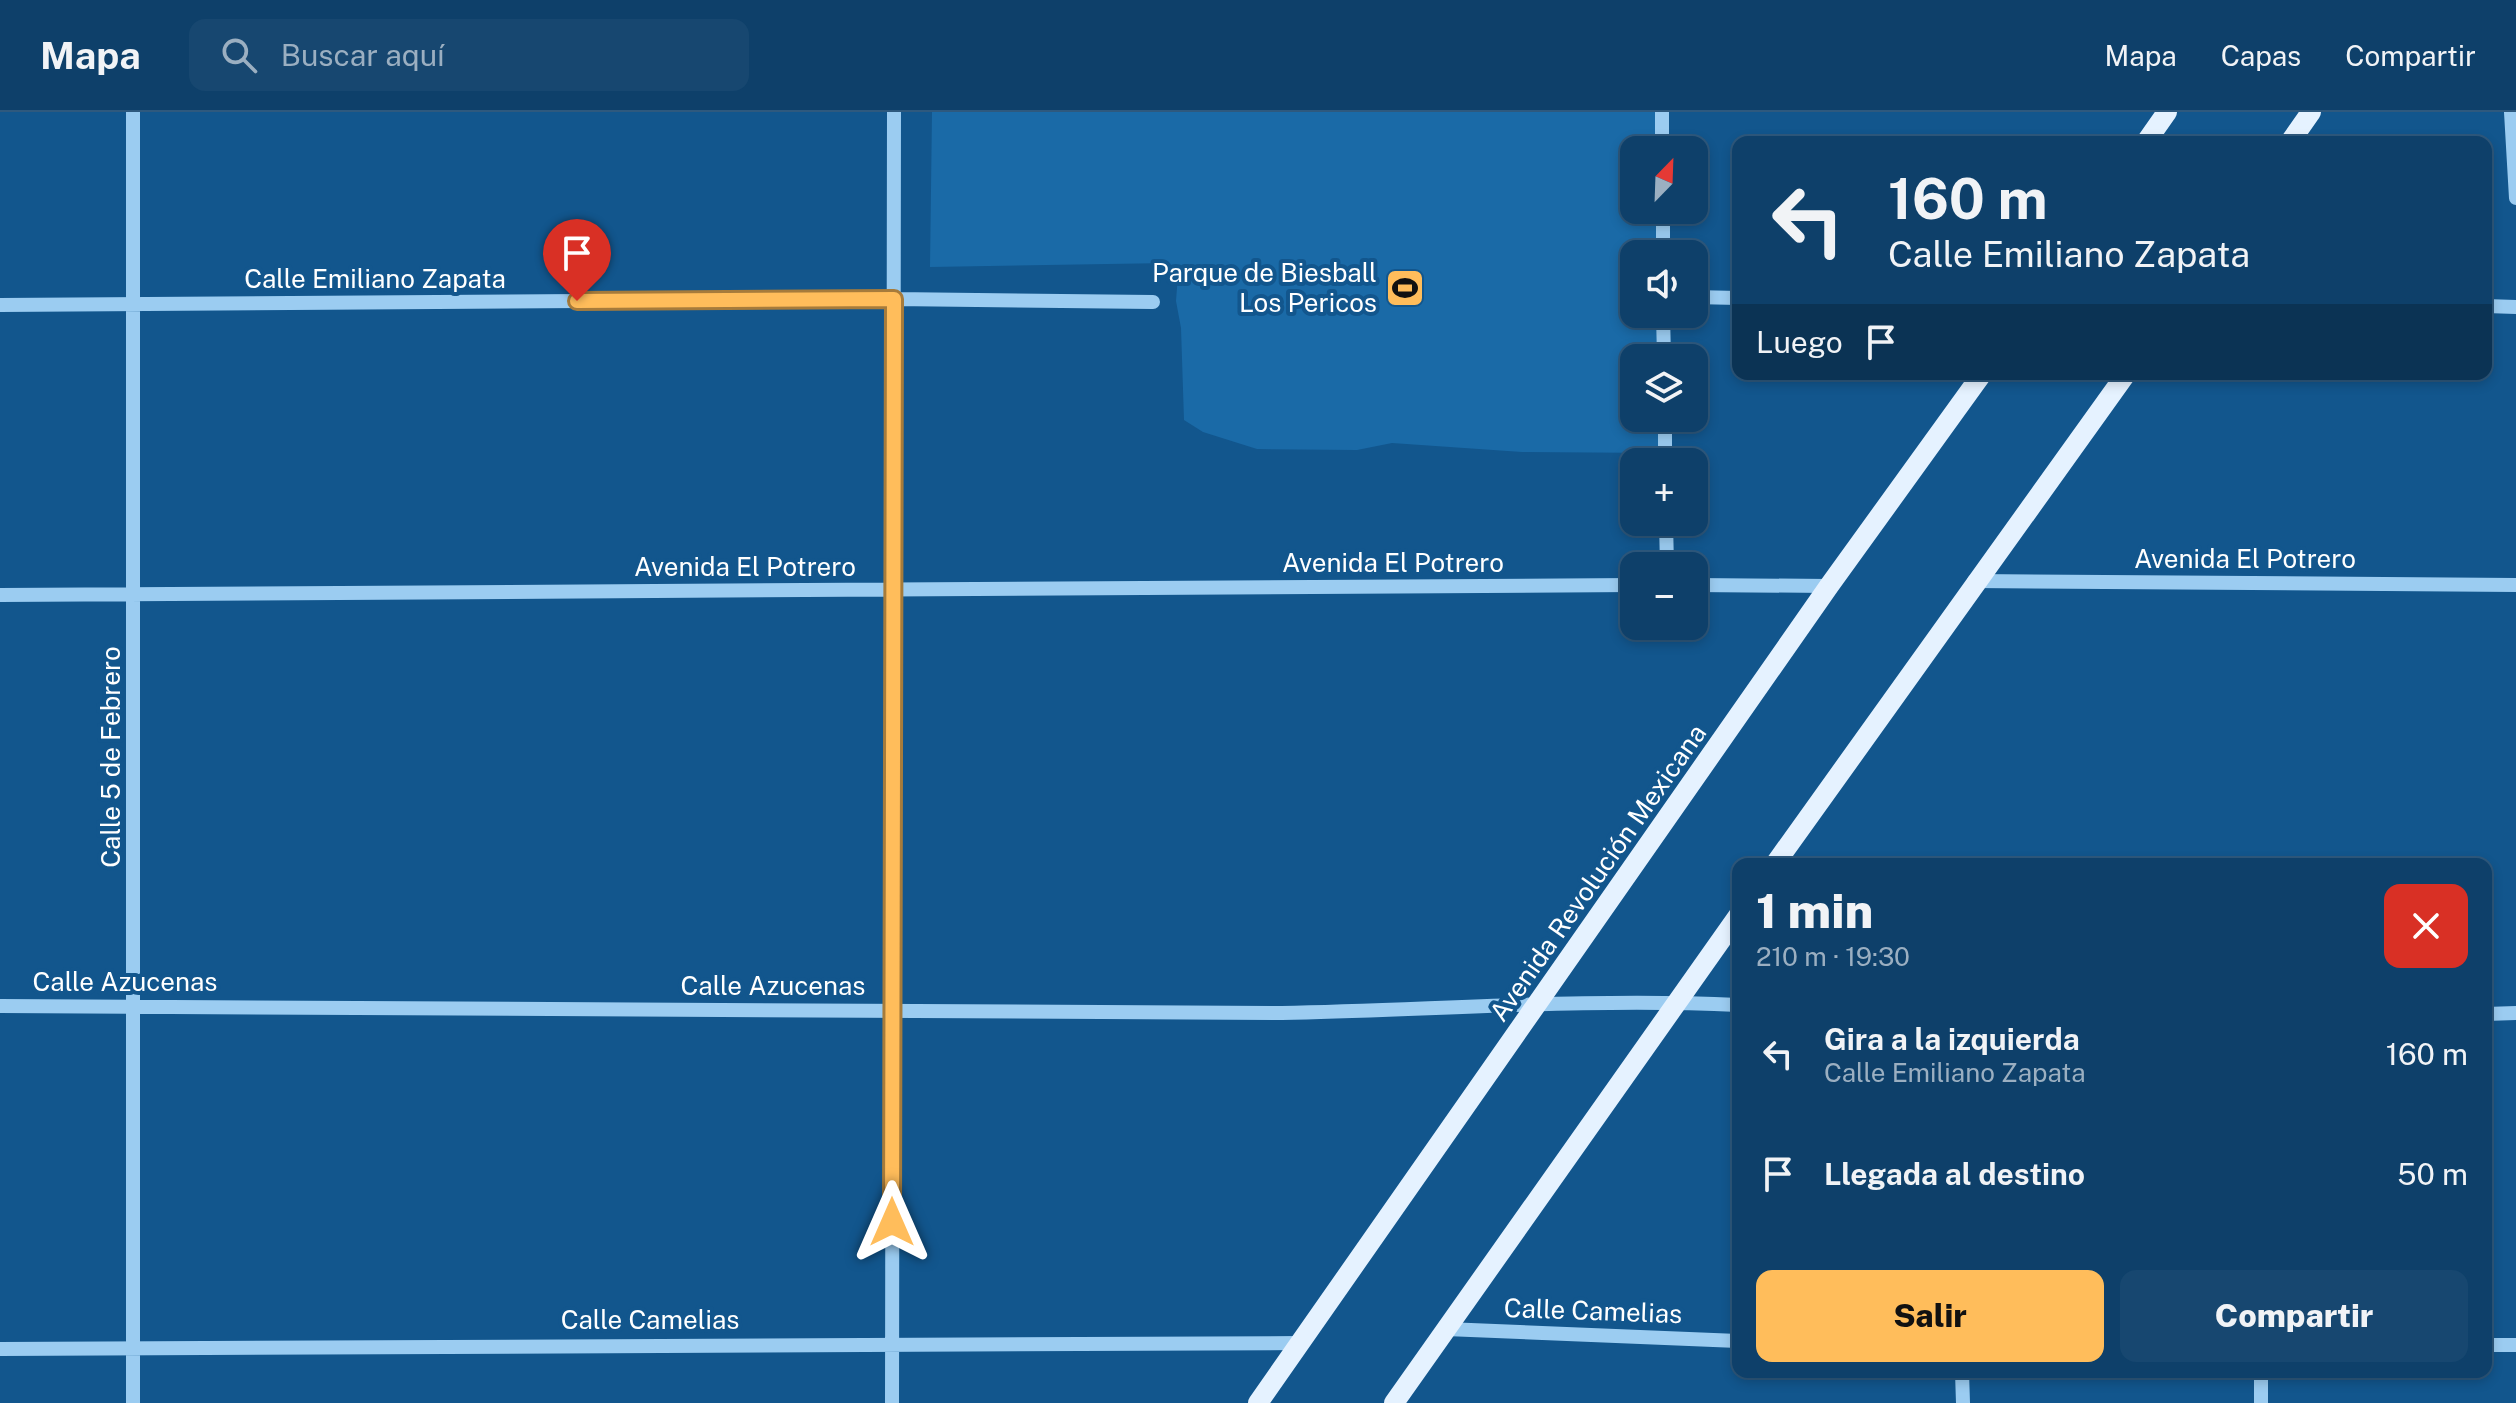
<!DOCTYPE html>
<html lang="es">
<head>
<meta charset="utf-8">
<style>
  :root { --surface:#0e406a; --page:#174770; --text:#f1f3f6; --muted:#9bafc1; --line:#2e597e; --accent:#ffbd5b }
  body { margin:0; font-family:"Public Sans",sans-serif; background:var(--page); color:var(--text); height:100vh; display:flex; flex-direction:column; font-size:30px; white-space:nowrap }
  * { box-sizing:border-box; margin:0 }
  p { font-size:26px; color:var(--muted) }
  .icon { flex:none; width:44px; height:44px; fill:none; stroke:currentColor; stroke-width:2; stroke-linecap:round; stroke-linejoin:round }
  .map { position:relative; flex:1; overflow:hidden }
  .panel { position:absolute; left:1732px; top:746px; width:760px; height:520px; display:flex; flex-direction:column; background:var(--surface); border-radius:16px; box-shadow:0 4px 12px #0003,0 0 0 2px var(--line) }
  .panel>* { flex:none }
  .top-card { position:absolute; left:1732px; top:24px; width:760px; height:244px; border-radius:16px; box-shadow:0 4px 12px #0003,0 0 0 2px var(--line); background:#0e406a; color:var(--text); overflow:hidden }
  .needle { width:52px; rotate:23deg }
  .controls { position:absolute; left:1620px; top:24px; display:grid; gap:16px }
  .controls a { display:grid; place-items:center; width:88px; height:88px; border-radius:16px; background:var(--surface); box-shadow:0 4px 12px #0003,0 0 0 2px var(--line); font-size:40px }
  .pin { position:absolute; display:grid; place-items:center; width:68px; height:68px; color:#fff; margin:-82px -34px; border-radius:50% 50% 50% 0; rotate:-45deg; box-shadow:0 0 8px #0007 }
  .pin .icon { rotate:45deg }
  .me { position:absolute; width:88px; margin:-44px; rotate:0deg; stroke-linejoin:round; filter:drop-shadow(0 0 6px #0008) }
  .turn { display:flex; align-items:center; gap:28px; height:168px; padding:0 24px; font-size:36px }
  .turn .icon { width:104px; height:104px; stroke-width:2.5 }
  .turn b { display:block; font-size:56px; line-height:68px }
  .then { display:flex; align-items:center; height:76px; padding:0 24px; background:#0003; gap:16px; font-size:30px }
  .round { display:grid; place-items:center; flex:none; width:84px; height:84px; border-radius:16px; background:var(--page) }
  .overview { display:flex; align-items:center; justify-content:space-between; height:136px; padding:0 24px }
  h1 { font-size:48px; font-weight:800; line-height:60px }
  .button { display:flex; gap:16px; margin-top:auto; padding:16px 24px }
  .button a { flex:1; height:92px; border-radius:16px; background:var(--accent); color:#111; font-size:32px; font-weight:800; line-height:92px; text-align:center }
  .button a+a { background:var(--page); color:var(--text) }
  ul { padding:0; list-style:none }
  li { display:flex; align-items:center; gap:24px; height:120px; padding:0 24px }
  li div { flex:1 }
  li b { display:block; font-size:30px }
  li em { font-style:normal }
  header { display:flex; align-items:center; gap:48px; box-sizing:border-box; height:112px; padding:0 40px; background:var(--surface); border-bottom:2px solid var(--line) }
  header strong { font-size:38px }
  nav { display:flex; gap:44px; margin-inline-start:auto; font-size:28px }
  .search { width:560px; height:72px; background:var(--page); display:flex; align-items:center; gap:20px; box-sizing:border-box; padding:0 28px; border-radius:16px; color:var(--muted); font-size:30px }
  .map>svg:first-child { display:block }
  .green { fill:#1a6aa7 }
  .lines { fill:none; stroke-linecap:round; stroke-linejoin:round }
  .minor { stroke:#9bccf1; stroke-width:14 }
  .major { stroke:#e5f2ff; stroke-width:20 }
  .route-casing { stroke:#a67b3b; stroke-width:20 }
  .route { stroke:#ffbd5b; stroke-width:14 }
  .labels { text-anchor:middle; stroke-width:8; stroke-linejoin:round; paint-order:stroke }
  .poi-label { font-size:26px; fill:#fff; stroke:#12568d; text-anchor:end }
  .street-label { font-size:26px; fill:#fff; stroke:#12568d }
</style>
</head>
<body>
<header>
<strong>Mapa</strong>
<div class="search"><svg class="icon" aria-label="search" viewBox="0 0 24 24"><circle cx="10" cy="10" r="6"/><path d="M15 15l6 6"/></svg>Buscar aquí</div>
<nav><a>Mapa</a><a>Capas</a><a>Compartir</a></nav>
</header>
<div class="map">
<svg width="2516" height="1291" viewBox="0 0 2516 1291">
  <rect width="100%" height="100%" fill="#12568d"/>
  <path class="green" d="M932,0H1659L1660,38H1634V98H1660V142H1634V202H1661V246H1634V306H1661L1662,341L1522,340L1392,331L1357,338L1257,337L1203,320L1184,308L1181,216L1176,189L1178,163L1169,151L930,155Z"/>
  <g class="lines">
    <path class="minor" d="M133,0V1291
      M1662,0V38
      M2511,0L2516,86
      M1663,98V142
      M1694,185L1738,186
      M0,193L894,187L1153,190
      M2486,194L2516,195
      M1663,202L1664,246
      M1665,306V350
      M1666,410L1667,454
      M1974,469L2516,473
      M1694,473L1829,474
      M0,483L1634,473
      M0,894L1282,901C1434,898 1586,886 1738,893
      M2486,902L2516,901
      M1446,1217L1738,1229
      M2486,1233H2516
      M0,1237L1300,1231
      M1962,1260L1963,1291
      M892,1291L894,0
      M2261,1291V1260"/>
    <path class="major" d="M2146,30L2167,0
      M2290,30L2311,0
      M1775,752L2126,262
      M1258,1291L1829,474L1982,262
      M1394,1291L1738,804"/>
  </g>
  <g class="lines">
    <defs>
      <path id="route" d="M577,189L894,187L892,1110"/>
    </defs>
    <use href="#route" class="route-casing"/>
    <use href="#route" class="route"/>
  </g>
  <defs>
    <symbol id="stadium-square" viewBox="-11 -11 22 22"><rect x="-9" y="-9" width="18" height="18" rx="4" fill="#ffbd5b" stroke="#12568d"/><path d="M0-5a6.5 5 0 1 0 0 10a6.5 5 0 1 0 0-10ZM-3.5-1.8h7v3.6h-7Z" fill="#111"/></symbol>
  </defs>
  <g fill-rule="evenodd">
    <use href="#stadium-square" x="1383" y="154" width="44" height="44"/>
  </g>
  <g class="labels">
    <g class="poi-label">
      <text x="1377" y="170">Parque de Biesball<tspan x="1377" dy="30">Los Pericos</tspan></text>
    </g>
    <g class="street-label">
      <text x="375" y="176">Calle Emiliano Zapata</text>
      <text x="2245" y="456">Avenida El Potrero</text>
      <text x="1393" y="460">Avenida El Potrero</text>
      <text x="745" y="464">Avenida El Potrero</text>
      <text transform="translate(111 645) rotate(-90)" y="9">Calle 5 de Febrero</text>
      <text transform="translate(1598 761) rotate(-55)" y="9">Avenida Revolución Mexicana</text>
      <text x="125" y="879">Calle Azucenas</text>
      <text x="773" y="883">Calle Azucenas</text>
      <text transform="translate(1593 1199) rotate(2)" y="9">Calle Camelias</text>
      <text x="650" y="1217">Calle Camelias</text>
    </g>
  </g>
</svg>
<div class="controls">
<a><svg class="needle" viewBox="-14 -14 28 28"><path d="M0-13l5 13h-10z" fill="#e53935"/><path d="M0 13l5-13h-10z" fill="#9bafc1"/></svg></a>
<a><svg class="icon" aria-label="sound" viewBox="0 0 24 24"><path d="M4 9h4l5-4v14l-5-4H4zM17 9q2 3 0 6"/></svg></a>
<a><svg class="icon" aria-label="layers" viewBox="0 0 24 24"><path d="M12 4l9 5-9 5-9-5zM3 14l9 5 9-5"/></svg></a>
<a>+</a>
<a>−</a>
</div>
<div class="pin" style="left:577px;top:189px;background:#d93025"><svg class="icon" aria-label="arrive" viewBox="0 0 24 24"><path d="M6 21V4h12l-3 4 3 4H6"/></svg></div>
<svg class="me" style="left:892px;top:1110px" viewBox="-20 -20 40 40"><path d="M0-17L14 15 0 8-14 15z" fill="#ffbd5b" stroke="#fff" stroke-width="4"/></svg>
<div class="top-card">
<div class="turn"><svg class="icon" aria-label="left" viewBox="0 0 24 24"><path d="M17 20v-9H6M10 6l-5 5 5 5"/></svg><div><b>160 m</b>Calle Emiliano Zapata</div></div>
<div class="then">Luego<svg class="icon" aria-label="arrive" viewBox="0 0 24 24"><path d="M6 21V4h12l-3 4 3 4H6"/></svg></div>
</div>
<section class="panel">
<div class="overview"><div><h1>1 min</h1><p>210 m · 19:30</p></div><a class="round" style="background:#d93025;color:#fff"><svg class="icon" aria-label="close" viewBox="0 0 24 24"><path d="M6 6l12 12M18 6L6 18"/></svg></a></div>
<ul>
<li><svg class="icon" aria-label="left" viewBox="0 0 24 24"><path d="M17 20v-9H6M10 6l-5 5 5 5"/></svg><div><b>Gira a la izquierda</b><p>Calle Emiliano Zapata</p></div><em>160 m</em></li>
<li><svg class="icon" aria-label="arrive" viewBox="0 0 24 24"><path d="M6 21V4h12l-3 4 3 4H6"/></svg><div><b>Llegada al destino</b></div><em>50 m</em></li>
</ul>
<div class="button"><a>Salir</a><a>Compartir</a></div>
</section>
</div>
</body>
</html>
